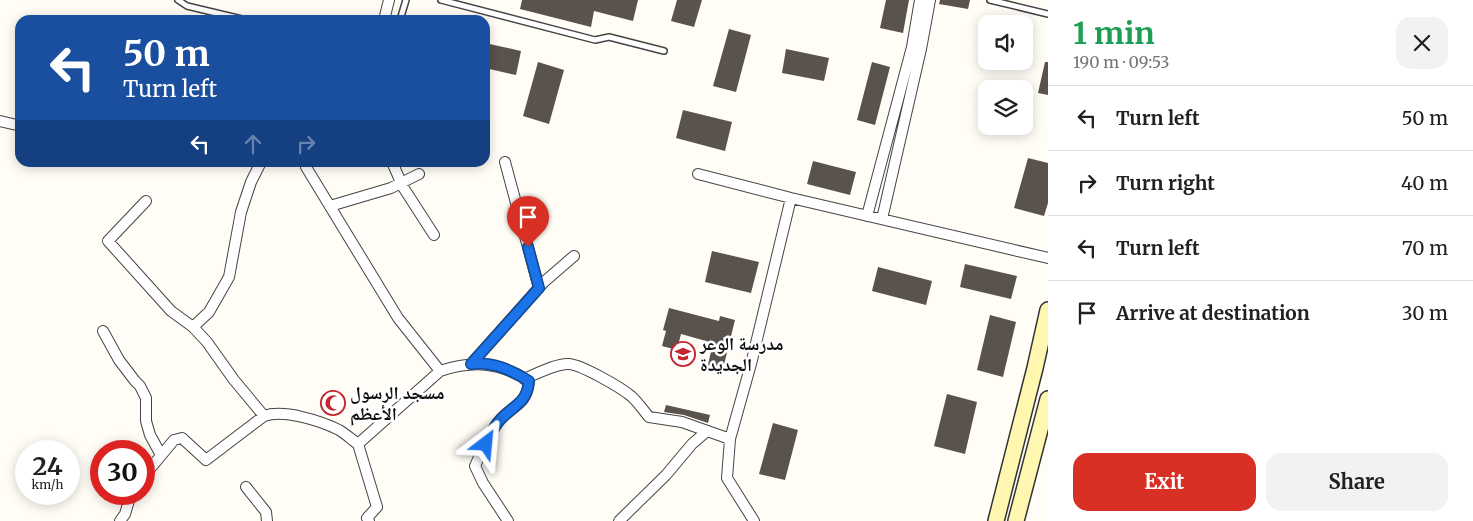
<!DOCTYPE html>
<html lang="en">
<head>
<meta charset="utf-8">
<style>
  :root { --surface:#fff; --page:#f2f2f2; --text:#202124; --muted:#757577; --line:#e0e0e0; --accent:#d93025 }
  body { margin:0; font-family:Merriweather,"Noto Naskh Arabic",serif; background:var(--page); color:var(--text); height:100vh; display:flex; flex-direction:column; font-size:19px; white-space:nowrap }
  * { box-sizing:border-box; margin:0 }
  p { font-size:16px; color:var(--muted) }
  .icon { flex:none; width:28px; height:28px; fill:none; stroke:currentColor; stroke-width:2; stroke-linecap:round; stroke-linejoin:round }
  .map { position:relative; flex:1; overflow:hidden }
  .sheet { display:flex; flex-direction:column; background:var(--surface); width:425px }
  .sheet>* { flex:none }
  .banner { position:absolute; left:15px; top:15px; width:475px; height:152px; border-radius:15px; box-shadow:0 2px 12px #0003; background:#1a4fa0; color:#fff; overflow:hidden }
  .buttons { position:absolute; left:978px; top:15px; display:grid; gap:10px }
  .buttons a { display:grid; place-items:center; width:55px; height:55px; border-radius:10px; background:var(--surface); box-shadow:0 2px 12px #0003; font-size:25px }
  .speed { position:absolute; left:15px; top:440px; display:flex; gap:10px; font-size:25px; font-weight:700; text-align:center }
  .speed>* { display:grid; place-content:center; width:65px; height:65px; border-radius:50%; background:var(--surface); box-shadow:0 2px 12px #0003; line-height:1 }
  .speed small { font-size:12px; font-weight:400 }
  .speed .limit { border:8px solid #d22; background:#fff; color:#111 }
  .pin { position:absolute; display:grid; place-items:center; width:42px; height:42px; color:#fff; margin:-51px -21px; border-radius:50% 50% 50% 0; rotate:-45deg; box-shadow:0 0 5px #0007 }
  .pin .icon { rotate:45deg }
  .me { position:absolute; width:55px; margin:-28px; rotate:29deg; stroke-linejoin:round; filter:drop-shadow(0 0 4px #0008) }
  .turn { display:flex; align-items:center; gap:18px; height:105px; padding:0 25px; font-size:22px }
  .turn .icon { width:65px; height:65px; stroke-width:2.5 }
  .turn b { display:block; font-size:35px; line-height:42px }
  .lanes { display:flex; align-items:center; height:48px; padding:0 25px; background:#0003; justify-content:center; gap:25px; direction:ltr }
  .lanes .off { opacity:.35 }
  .round { display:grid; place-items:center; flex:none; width:52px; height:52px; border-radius:15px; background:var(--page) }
  .summary { display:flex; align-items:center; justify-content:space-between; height:85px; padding:0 25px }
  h1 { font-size:30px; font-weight:700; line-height:38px; color:#1e9e55 }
  .cta { display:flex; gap:10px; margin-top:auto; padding:10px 25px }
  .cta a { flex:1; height:58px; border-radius:15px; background:var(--accent); color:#fff; font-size:20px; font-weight:700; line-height:58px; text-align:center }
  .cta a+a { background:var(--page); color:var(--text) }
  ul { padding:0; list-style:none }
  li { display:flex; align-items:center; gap:15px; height:65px; padding:0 25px; border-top:1px solid var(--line) }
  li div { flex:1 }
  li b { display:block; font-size:19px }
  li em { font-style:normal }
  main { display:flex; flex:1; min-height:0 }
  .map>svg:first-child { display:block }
  .building { fill:#5a524d }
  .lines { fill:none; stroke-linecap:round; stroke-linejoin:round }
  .service-casing { stroke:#444; stroke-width:8 }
  .minor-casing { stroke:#444; stroke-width:12 }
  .secondary-casing { stroke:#333; stroke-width:18 }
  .service { stroke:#fff; stroke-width:5 }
  .minor { stroke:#fff; stroke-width:10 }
  .secondary { stroke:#fff6b0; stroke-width:15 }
  .route-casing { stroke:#114b97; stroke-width:12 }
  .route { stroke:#1a73e8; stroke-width:9 }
  .labels { text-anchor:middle; stroke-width:5; stroke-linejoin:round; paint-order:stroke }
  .poi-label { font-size:18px; font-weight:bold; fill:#111; stroke:#fff; text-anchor:start }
</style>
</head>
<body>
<main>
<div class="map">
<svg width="1048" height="521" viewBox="0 0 1048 521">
  <rect width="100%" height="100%" fill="#fffdf5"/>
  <path class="building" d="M522,0H638L633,21L594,11L591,27L520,9Z
    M677,0H702L694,27L671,21Z
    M886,0H909L903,33L880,28Z
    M940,0H970L968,9L939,4Z
    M729,29L751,35L736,92L713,86Z
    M485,43L521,51L516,75L485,68Z
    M786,49L829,58L824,81L782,73Z
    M538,62L564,70L549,124L523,116Z
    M872,62L890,67L875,125L857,120Z
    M1045,62H1048V95L1038,93Z
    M683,110L732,122L725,151L676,138Z
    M1028,158L1048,163V203L1044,216L1014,208Z
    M813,161L856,172L850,195L807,184Z
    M712,251L759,262L751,293L705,282Z
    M965,264L1017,276L1011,299L960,287Z
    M878,267L932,281L926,305L872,291Z
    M669,308L719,321L720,316L735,320L722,373L707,369L713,343L681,334L677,350L662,346L666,331L663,330Z
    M990,315L1016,322L1003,377L977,370Z
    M947,394L977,402L965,454L934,446Z
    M666,405L710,415L708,423L684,415L664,412Z
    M773,423L798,430L785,480L759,474Z"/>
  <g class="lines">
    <defs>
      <path id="service" d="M178,0L187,6L246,20
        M441,0L595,40L609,37L664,51
        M990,0L1048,14
        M400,20L406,0"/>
      <path id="minor" d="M384,20L389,0
        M0,121L17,125
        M307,162L306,167L398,318L440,371
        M392,162L403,187L434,235
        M505,162L539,288
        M698,174L791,198L1048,258
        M146,201L108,241L171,311L193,327L207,342L234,380L264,416
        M330,206L391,188L419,174
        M867,216L912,47L920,0
        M882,219L921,49L930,0
        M193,327L209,312L229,277L241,212L251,182L261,162
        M103,331L119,360L135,381L140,386L146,398V421L150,435L161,455
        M471,364L544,282L574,256
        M524,379C536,374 557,363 569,364C582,365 620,387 631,396C638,402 643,410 649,417L682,422L730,439
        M144,476L174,440L182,438L206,460L264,416C284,409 321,421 339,430C346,434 352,440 358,444
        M246,487L266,512L267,521
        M120,521L125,514L131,494
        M369,521L367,518L377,507L358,444L440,371C474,360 499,362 529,381C527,406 512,405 499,421C489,433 482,451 475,466L483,483L508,521
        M619,521L666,475L692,444L707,431
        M754,521L727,478L730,439L751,364L791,198"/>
      <path id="secondary" d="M996,521L1035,368L1048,310
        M1016,521L1048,399"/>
    </defs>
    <use href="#service" class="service-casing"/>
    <use href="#minor" class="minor-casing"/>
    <use href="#secondary" class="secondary-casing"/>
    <use href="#service" class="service"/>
    <use href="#minor" class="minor"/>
    <use href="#secondary" class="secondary"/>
  </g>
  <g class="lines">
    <defs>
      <path id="route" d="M486,444C490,436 494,426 501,419C514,405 527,403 529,381C511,370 492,361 471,364L539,288L528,247"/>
    </defs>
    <use href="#route" class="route-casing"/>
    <use href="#route" class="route"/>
  </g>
  <defs>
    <symbol id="school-ring" viewBox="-11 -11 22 22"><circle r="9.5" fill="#fff" stroke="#c4262e" stroke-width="1.5"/><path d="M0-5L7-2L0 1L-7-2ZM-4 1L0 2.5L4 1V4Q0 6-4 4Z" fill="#c4262e"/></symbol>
    <symbol id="mosque-ring" viewBox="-11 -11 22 22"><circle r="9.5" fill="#fff" stroke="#c4262e" stroke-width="1.5"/><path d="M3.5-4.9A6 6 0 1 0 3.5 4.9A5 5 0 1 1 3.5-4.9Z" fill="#c4262e"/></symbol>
  </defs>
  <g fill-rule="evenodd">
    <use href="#school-ring" x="669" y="340" width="28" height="28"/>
    <use href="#mosque-ring" x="319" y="389" width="28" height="28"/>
  </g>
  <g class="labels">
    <g class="poi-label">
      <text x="700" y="350">مدرسة الوعر<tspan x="700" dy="21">الجديدة</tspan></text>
      <text x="350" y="399">مسجد الرسول<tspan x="350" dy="21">الأعظم</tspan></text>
    </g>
  </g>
</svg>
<div class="buttons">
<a><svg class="icon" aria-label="sound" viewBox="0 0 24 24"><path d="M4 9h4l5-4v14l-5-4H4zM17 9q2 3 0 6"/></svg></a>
<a><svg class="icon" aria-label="layers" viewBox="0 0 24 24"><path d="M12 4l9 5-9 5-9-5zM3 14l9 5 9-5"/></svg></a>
</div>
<div class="speed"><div>24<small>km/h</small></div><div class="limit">30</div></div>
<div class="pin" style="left:528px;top:247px;background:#d93025"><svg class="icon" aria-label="arrive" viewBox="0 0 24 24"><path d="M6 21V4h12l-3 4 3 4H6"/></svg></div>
<svg class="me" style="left:486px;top:444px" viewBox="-20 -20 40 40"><path d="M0-17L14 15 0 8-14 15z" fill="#1a73e8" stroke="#fff" stroke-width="4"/></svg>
<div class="banner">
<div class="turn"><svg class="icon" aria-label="left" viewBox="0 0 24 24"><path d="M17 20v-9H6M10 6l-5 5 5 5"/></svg><div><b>50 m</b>Turn left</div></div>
<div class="lanes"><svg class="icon" aria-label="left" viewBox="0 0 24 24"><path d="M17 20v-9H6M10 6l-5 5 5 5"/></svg><svg class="icon off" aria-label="ahead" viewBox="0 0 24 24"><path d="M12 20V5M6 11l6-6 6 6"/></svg><svg class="icon off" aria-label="right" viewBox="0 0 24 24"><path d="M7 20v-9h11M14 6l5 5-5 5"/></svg></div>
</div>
</div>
<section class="sheet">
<div class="summary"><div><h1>1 min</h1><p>190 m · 09:53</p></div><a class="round"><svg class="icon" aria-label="close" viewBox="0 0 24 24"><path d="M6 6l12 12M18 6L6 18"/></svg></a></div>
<ul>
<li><svg class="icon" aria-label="left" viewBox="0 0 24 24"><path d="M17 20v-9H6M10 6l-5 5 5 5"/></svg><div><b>Turn left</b></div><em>50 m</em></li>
<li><svg class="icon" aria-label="right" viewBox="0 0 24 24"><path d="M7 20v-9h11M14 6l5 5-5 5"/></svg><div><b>Turn right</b></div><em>40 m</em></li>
<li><svg class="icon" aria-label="left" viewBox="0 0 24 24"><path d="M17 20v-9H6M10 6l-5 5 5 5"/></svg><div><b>Turn left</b></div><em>70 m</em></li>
<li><svg class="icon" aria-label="arrive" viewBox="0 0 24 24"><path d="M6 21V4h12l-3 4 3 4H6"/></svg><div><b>Arrive at destination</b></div><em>30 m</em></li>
</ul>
<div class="cta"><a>Exit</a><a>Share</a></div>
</section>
</main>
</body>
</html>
